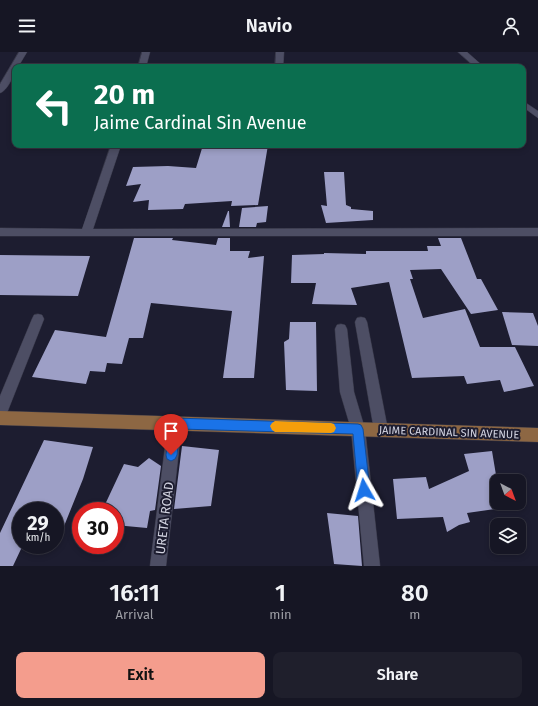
<!DOCTYPE html>
<html lang="en">
<head>
<meta charset="utf-8">
<style>
  :root { --surface:#161624; --page:#1f1f2c; --text:#f1f3f6; --muted:#9e9fa6; --line:#353541; --accent:#f49d8d }
  body { margin:0; font-family:"Fira Sans",sans-serif; background:var(--page); color:var(--text); height:100vh; display:flex; flex-direction:column; font-size:15px; white-space:nowrap }
  * { box-sizing:border-box; margin:0 }
  p { font-size:13px; color:var(--muted) }
  .icon { flex:none; width:22px; height:22px; fill:none; stroke:currentColor; stroke-width:2; stroke-linecap:round; stroke-linejoin:round }
  .map { position:relative; height:514px; overflow:hidden }
  .sheet { display:flex; flex-direction:column; background:var(--surface); flex:1 }
  .sheet>* { flex:none }
  .hud { position:absolute; left:12px; top:12px; width:514px; height:84px; border-radius:8px; box-shadow:0 2px 6px #0003,0 0 0 1px var(--line); background:#0b6e4f; color:#fff; overflow:hidden }
  .needle { width:26px; rotate:139deg }
  .controls { position:absolute; left:490px; top:422px; display:grid; gap:8px }
  .controls a { display:grid; place-items:center; width:36px; height:36px; border-radius:8px; background:var(--surface); box-shadow:0 2px 6px #0003,0 0 0 1px var(--line); font-size:20px }
  .speed { position:absolute; left:12px; top:450px; display:flex; gap:8px; font-size:20px; font-weight:700; text-align:center }
  .speed>* { display:grid; place-content:center; width:52px; height:52px; border-radius:50%; background:var(--surface); box-shadow:0 2px 6px #0003,0 0 0 1px var(--line); line-height:1 }
  .speed small { font-size:10px; font-weight:400 }
  .speed .limit { border:6px solid #d22; background:#fff; color:#111 }
  .pin { position:absolute; display:grid; place-items:center; width:34px; height:34px; color:#fff; margin:-41px -17px; border-radius:50% 50% 50% 0; rotate:-45deg; box-shadow:0 0 4px #0007 }
  .pin .icon { rotate:45deg }
  .me { position:absolute; width:44px; margin:-22px; rotate:354deg; stroke-linejoin:round; filter:drop-shadow(0 0 3px #0008) }
  .turn { display:flex; align-items:center; gap:14px; height:84px; padding:0 16px; font-size:18px }
  .turn .icon { width:52px; height:52px; stroke-width:2.5 }
  .turn b { display:block; font-size:28px; line-height:34px }
  .eta { display:flex; justify-content:space-evenly; align-items:center; height:68px; text-align:center }
  .eta b { font-size:24px; font-weight:600; line-height:28px }
  .cta { display:flex; gap:8px; margin-top:auto; padding:8px 16px }
  .cta a { flex:1; height:46px; border-radius:8px; background:var(--accent); color:#111; font-size:16px; font-weight:600; line-height:46px; text-align:center }
  .cta a+a { background:var(--page); color:var(--text) }
  header { display:flex; justify-content:space-between; align-items:center; height:52px; padding:0 16px; background:var(--surface); font-size:18px; font-weight:600 }
  .map>svg:first-child { display:block }
  .building { fill:#9d9fc6 }
  .lines { fill:none; stroke-linecap:round; stroke-linejoin:round }
  .minor-casing { stroke:#383848; stroke-width:1 }
  .major-casing { stroke:#383848; stroke-width:1 }
  .minor { fill:#4d4e64; fill-rule:evenodd }
  .major { fill:#8d6743; fill-rule:evenodd }
  .route { fill:#1a73e8; stroke:#114b97 }
  .slow { fill:#f59e0b }
  .labels { text-anchor:middle; stroke-width:4; stroke-linejoin:round; paint-order:stroke }
  .street-label { font-size:11px; fill:#d2d3e0; stroke:#1d1d30 }
  .near-street-label { font-size:13px; fill:#d2d3e0; stroke:#1d1d30 }
</style>
</head>
<body>
<header><svg class="icon" aria-label="menu" viewBox="0 0 24 24"><path d="M4 6h16M4 12h16M4 18h16"/></svg>Navio<svg class="icon" aria-label="person" viewBox="0 0 24 24"><circle cx="12" cy="8" r="4"/><path d="M4 21q1-7 8-7t8 7"/></svg></header>
<div class="map">
<svg width="538" height="514" viewBox="0 0 538 514">
  <rect width="100%" height="100%" fill="#1d1d30"/>
  <path class="building" d="M203,93H268L258,153L231,154L232,149L185,152L183,157L148,158L149,148L133,150L141,132L126,134L133,115L168,114L196,116Z
    M324,120H344L346,153L351,155V157L373,159V168L326,171L321,153L327,154Z
    M268,154L266,170L257,171L256,175H239L242,156Z
    M228,159H229L230,175H222Z
    M134,186H173L172,188L216,193L218,186H230V199H250L248,206L264,204L254,326H223L232,259L151,251L143,286H129L122,312L107,311L105,320L90,319L86,332L32,325L55,278L106,285Z
    M438,186H461L477,227H481L498,258L471,262L441,217L410,218L413,227H410L423,266L465,257L480,295H515L534,334L504,340L500,328L467,332L464,324L412,326L389,230L351,236L357,253L312,252L316,231H291L292,203L324,202V201L366,202V199H428L427,194H441Z
    M0,203L90,204L78,244L0,243Z
    M502,260L533,261L538,274V294L512,293Z
    M290,270H316L317,339L286,338L284,290L289,287Z
    M44,388L93,395L83,427L56,494L55,459H21V497L13,514H0V481Z
    M182,394L219,398L211,454L174,457Z
    M492,399L497,429V451H501L502,456L467,461L470,470L459,473L447,480L443,465L397,467L393,427L426,425L429,437L469,419L464,402Z
    M149,406L161,414L155,458L150,459L147,476L115,473V459H102L124,412L138,415Z
    M327,461L358,464L362,514L334,512Z"/>
  <g class="lines">
    <defs>
      <path id="minor" d="M19,0H27L18,15H15C15,23 7,39 0,41V32Z
        M142,0H150L146,15H138Z
        M276,0H284L283,15H275Z
        M458,0H467L484,15H475Z
        M523,49L538,59V66L523,55Z
        M111,93H121L93,177L538,176V184H0V176L82,177Z
        M38,262L42,263L44,267L5,366L0,368V344L32,267L34,263Z
        M361,265L365,266L367,270L388,378L386,383L381,385L376,383L374,378L355,270L357,266Z
        M341,272L345,273L347,277L354,340L365,377L380,514H364L351,377L340,340L335,277L337,273Z
        M175,364L180,366L182,371L166,514H150L168,371L170,366Z"/>
      <path id="major" d="M0,359L538,376V390L0,373Z"/>
    </defs>
    <use href="#minor" class="minor-casing"/>
    <use href="#major" class="major-casing"/>
    <use href="#minor" class="minor"/>
    <use href="#major" class="major"/>
  </g>
  <path class="route" d="M175,366L358,372L361,373L363,377L370,438L368,442L364,444L360,442L358,438L353,382L180,377L177,403L175,407L171,409L167,407L166,403L170,371L171,368Z"/>
  <path class="slow" d="M275,369L331,371L334,372L336,376L334,380L331,381L275,380L272,378L270,374L272,371Z"/>
  <g class="labels">
    <g class="street-label">
      <text transform="translate(449 380) rotate(2)" y="4">JAIME CARDINAL SIN AVENUE</text>
    </g>
    <g class="near-street-label">
      <text transform="translate(164 466) rotate(-83)" y="5">URETA ROAD</text>
    </g>
  </g>
</svg>
<div class="controls">
<a><svg class="needle" viewBox="-14 -14 28 28"><path d="M0-13l5 13h-10z" fill="#e53935"/><path d="M0 13l5-13h-10z" fill="#9e9fa6"/></svg></a>
<a><svg class="icon" aria-label="layers" viewBox="0 0 24 24"><path d="M12 4l9 5-9 5-9-5zM3 14l9 5 9-5"/></svg></a>
</div>
<div class="speed"><div>29<small>km/h</small></div><div class="limit">30</div></div>
<div class="pin" style="left:171px;top:403px;background:#d93025"><svg class="icon" aria-label="arrive" viewBox="0 0 24 24"><path d="M6 21V4h12l-3 4 3 4H6"/></svg></div>
<svg class="me" style="left:364px;top:438px" viewBox="-20 -20 40 40"><path d="M0-17L14 15 0 8-14 15z" fill="#1a73e8" stroke="#fff" stroke-width="4"/></svg>
<div class="hud">
<div class="turn"><svg class="icon" aria-label="left" viewBox="0 0 24 24"><path d="M17 20v-9H6M10 6l-5 5 5 5"/></svg><div><b>20 m</b>Jaime Cardinal Sin Avenue</div></div>
</div>
</div>
<section class="sheet">
<div class="eta">
<div><b>16:11</b><p>Arrival</p></div>
<div><b>1</b><p>min</p></div>
<div><b>80</b><p>m</p></div>
</div>
<div class="cta"><a>Exit</a><a>Share</a></div>
</section>
</body>
</html>
